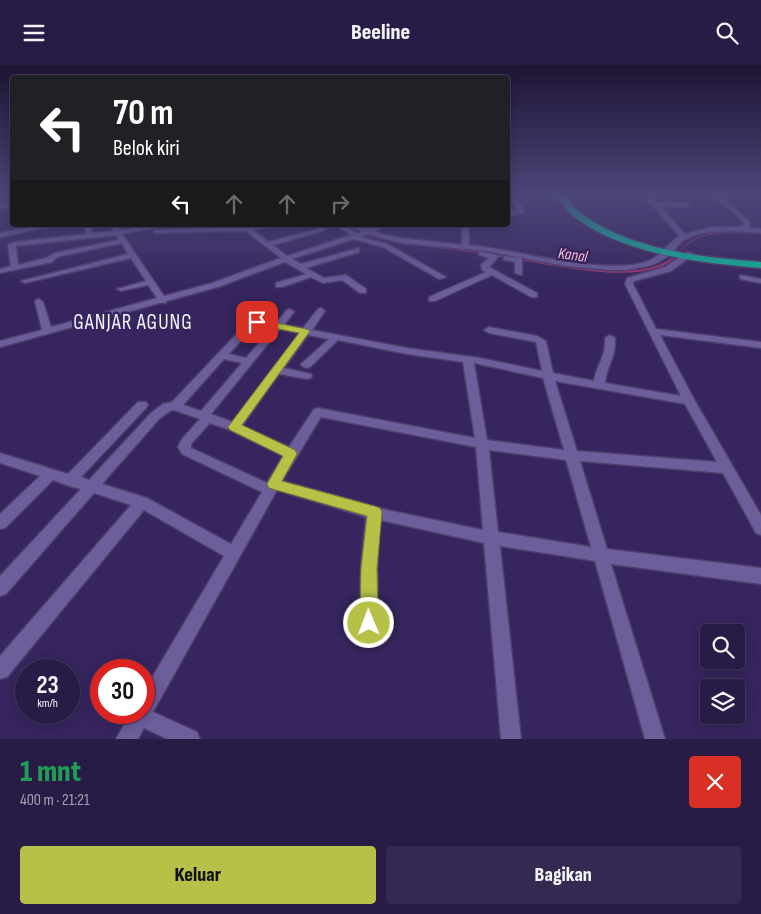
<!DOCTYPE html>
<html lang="id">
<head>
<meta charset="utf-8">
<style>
  :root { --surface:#281c46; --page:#342951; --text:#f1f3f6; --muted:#a5a1b3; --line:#443a5f; --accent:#b7c147 }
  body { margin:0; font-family:"Sofia Sans Condensed",sans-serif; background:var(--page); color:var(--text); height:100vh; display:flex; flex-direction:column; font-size:19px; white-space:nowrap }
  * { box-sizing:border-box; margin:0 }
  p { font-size:16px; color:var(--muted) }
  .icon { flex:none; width:28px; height:28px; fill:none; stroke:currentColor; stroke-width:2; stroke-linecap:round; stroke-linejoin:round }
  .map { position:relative; height:674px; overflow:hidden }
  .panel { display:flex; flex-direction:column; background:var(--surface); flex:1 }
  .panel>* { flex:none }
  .banner { position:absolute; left:10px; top:10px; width:500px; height:152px; border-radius:5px; box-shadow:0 2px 12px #0003,0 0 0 1px var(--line); background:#202124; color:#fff; overflow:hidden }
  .buttons { position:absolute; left:700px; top:559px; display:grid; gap:10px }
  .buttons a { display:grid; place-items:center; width:45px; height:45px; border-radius:5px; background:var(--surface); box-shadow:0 2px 12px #0003,0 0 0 1px var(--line); font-size:25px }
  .speed { position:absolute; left:15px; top:594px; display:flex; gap:10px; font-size:25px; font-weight:700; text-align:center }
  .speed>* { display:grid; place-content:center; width:65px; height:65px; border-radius:50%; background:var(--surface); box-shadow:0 2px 12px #0003,0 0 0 1px var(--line); line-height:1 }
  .speed small { font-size:12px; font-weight:400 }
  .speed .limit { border:8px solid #d22; background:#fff; color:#111 }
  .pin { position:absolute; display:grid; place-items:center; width:42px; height:42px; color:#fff; margin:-21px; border-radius:10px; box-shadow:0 2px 8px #0006 }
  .me { position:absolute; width:55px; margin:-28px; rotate:359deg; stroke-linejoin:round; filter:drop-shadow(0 0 4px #0008) }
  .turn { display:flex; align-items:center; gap:18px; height:105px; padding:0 20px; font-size:22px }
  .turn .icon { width:65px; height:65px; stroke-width:2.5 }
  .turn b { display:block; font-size:35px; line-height:42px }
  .lanes { display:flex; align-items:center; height:48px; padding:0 20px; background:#0003; justify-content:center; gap:25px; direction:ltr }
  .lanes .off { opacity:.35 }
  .round { display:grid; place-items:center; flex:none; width:52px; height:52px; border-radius:5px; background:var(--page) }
  .head { display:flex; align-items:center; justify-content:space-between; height:85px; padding:0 20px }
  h1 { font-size:30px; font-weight:800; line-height:38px; color:#1e9e55 }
  .action { display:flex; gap:10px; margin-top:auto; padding:10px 20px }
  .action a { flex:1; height:58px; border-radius:5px; background:var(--accent); color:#111; font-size:20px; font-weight:800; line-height:58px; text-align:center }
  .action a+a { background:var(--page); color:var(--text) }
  header { display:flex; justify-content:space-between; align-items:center; height:65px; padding:0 20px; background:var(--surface); font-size:22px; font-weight:800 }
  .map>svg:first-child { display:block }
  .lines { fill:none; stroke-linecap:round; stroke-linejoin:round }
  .stream-far1 { stroke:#a6356d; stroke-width:1 }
  .stream { stroke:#a6356d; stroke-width:2 }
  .minor-casing { stroke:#4e3d6a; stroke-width:3 }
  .highway-casing { stroke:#4e3d6a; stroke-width:3 }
  .minor { fill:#6c5d9b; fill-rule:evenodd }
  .highway { fill:#0dba99; fill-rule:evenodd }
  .route { fill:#b7c147; stroke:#777d2e }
  .labels { text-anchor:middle; stroke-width:5; stroke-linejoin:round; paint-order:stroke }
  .far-water-label { font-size:16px; font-style:italic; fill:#f7bbd2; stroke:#36255e }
  .quarter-label { font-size:21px; letter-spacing:1px; fill:#f4f3fa; stroke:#36255e }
</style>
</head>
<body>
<header><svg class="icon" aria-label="menu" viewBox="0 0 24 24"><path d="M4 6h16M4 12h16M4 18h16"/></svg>Beeline<svg class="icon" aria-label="search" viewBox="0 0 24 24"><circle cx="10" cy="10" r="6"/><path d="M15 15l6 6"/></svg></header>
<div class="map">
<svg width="761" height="674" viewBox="0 0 761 674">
  <rect width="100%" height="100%" fill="#36255e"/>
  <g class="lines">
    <path class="stream-far1" d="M345,160L365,170L398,177
      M411,179L482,188
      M495,190H498
      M676,190C695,163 731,167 761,169"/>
    <path class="stream" d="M495,190L507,192
      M520,194C557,200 650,222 677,189"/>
    <defs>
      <path id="minor" d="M510,129H516L524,148L508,150V146L518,145Z
        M643,129H649L656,137L689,139V141L687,142L660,141L685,169L711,162H738L744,160V157L716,132L718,129L749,156L750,161L748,163L761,164V168L732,166L701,168L683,175L670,190L653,200L627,205H608L566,201L486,186L401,178L368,169L361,172L387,179L446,212L439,214L383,182L354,174L292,194L301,199L359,183V187L306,203L324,213L346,210L366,224V228H360L342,215L323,218L311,212L282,222H276V218L306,209L285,197L218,222L167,236L166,238H160L0,282V276L42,265L35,237L36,235L39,234L43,237L51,262L157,233L148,220L121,226L117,224L146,216L131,193L25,218L21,216L128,189L122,178L57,192L52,197L0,208V204L11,201L8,180L15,177L86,169L85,163L88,160H96L91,164L92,168L114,166L110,160H116L120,165L155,160H168L122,169L164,231L212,218L281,193L246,166L154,168V166L156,165L279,160L253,165L268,177L318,164L323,160H330L322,166L273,180L287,191L351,170L335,160H343L358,169L362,167L350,160H358L368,164L378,160H386L374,167L401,173L462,180V160H468L469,180C515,184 610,213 650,195C663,189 668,178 679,171ZM116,170L119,175L55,188L46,193L18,200L16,181Z
        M12,137V141L0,144V140Z
        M43,160H57L0,172V168Z
        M479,186L497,190L498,192L489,202L537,228V232H531L492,210L435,236H429V232L486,207L482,205L481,200L489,193L479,190Z
        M687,187L694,189L671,206L634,216L633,219L656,264L761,277V283L660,270L695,336L761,450V470L756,468L723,408L580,396L607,484L761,503V519L611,499L665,674H645L595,496L500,481L521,674H501L484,478L380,455L377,503L378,558L375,564L369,567L363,564L360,558L361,503L366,452L277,425L153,647L197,667L200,674H167L144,663L138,674H116L131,648H144V626L224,491L144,445L7,612L0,614V591L131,440L94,428L6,529L0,531V511L81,424L69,421L53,415L5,463L0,464V449L40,411L0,398V388L68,409L138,337H146L148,340L146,343L81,412L89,415L151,348L163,339L172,337L248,257L257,254L276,258L287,245L290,244L294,247L284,260L303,263L318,244L321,243L325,246L312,265L407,283L480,293L542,306L536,277L489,268L484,265L489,262L537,271L546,276L553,308L594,316C597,298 606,293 605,273L610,270L615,273C616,293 607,300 605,318L681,331L625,219L627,213L665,202ZM258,260L272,263L246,293L229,289L254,261ZM280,264L300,268L232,357L211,349ZM308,270L329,274L302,298L301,300L306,303L310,302L338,275L407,289L463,297L475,373L318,343L314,344L289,382L242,361L279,309L307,314L311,313L312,311L311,309L284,303ZM224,294L242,298L201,346L183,340ZM474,298L543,313L564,385L487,375ZM555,316L685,339L717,397L577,386ZM174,345L200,354L182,374L178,382L182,389L262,427L231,479L147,433L102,419L159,354L170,346ZM321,352L476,382L483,465L387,445L282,416ZM210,358L230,365L283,391L267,418L191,383V379ZM489,385L566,395L591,482L498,467Z
        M504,191L522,193V210L515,208V197L504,195Z
        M740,210L761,214V218L740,214Z"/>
      <path id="highway" d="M555,129H563C568,134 572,141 578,146C627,185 700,192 761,197V203C701,198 621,189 572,150C566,144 560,136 555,129Z"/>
    </defs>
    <use href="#minor" class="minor-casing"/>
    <use href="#highway" class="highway-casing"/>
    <use href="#minor" class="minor"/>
    <use href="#highway" class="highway"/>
  </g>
  <linearGradient id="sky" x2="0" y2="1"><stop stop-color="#1e1434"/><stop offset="0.58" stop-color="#4c4679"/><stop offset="1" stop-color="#4c4679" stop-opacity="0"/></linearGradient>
  <rect width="761" height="223" fill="url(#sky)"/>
  <path class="route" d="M257,254L306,264L310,266L242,360L295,385L297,389L282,416L374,441L380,443L382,447L377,503L378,558L375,564L369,567L363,564L360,558L361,503L367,451L269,423L267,419L283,391L230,365L228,362L299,268L253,259V255Z"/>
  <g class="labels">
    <g class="far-water-label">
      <text transform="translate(573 189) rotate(8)" y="6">Kanal</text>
    </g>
    <g class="quarter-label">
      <text x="133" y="264">GANJAR AGUNG</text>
    </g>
  </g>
</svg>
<div class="buttons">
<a><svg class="icon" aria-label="search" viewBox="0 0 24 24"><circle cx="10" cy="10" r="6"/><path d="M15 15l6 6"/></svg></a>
<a><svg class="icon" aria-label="layers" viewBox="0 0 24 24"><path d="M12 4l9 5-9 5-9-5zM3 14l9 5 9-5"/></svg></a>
</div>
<div class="speed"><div>23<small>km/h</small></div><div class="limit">30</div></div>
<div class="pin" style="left:257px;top:257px;background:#d93025"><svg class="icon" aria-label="arrive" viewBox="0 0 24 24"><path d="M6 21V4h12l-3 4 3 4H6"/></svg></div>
<svg class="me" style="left:369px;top:558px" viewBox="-20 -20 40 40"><circle r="17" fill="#b7c147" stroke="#fff" stroke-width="3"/><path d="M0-11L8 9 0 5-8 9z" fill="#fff"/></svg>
<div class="banner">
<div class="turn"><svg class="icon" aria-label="left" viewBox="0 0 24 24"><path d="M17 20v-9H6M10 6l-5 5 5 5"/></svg><div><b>70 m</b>Belok kiri</div></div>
<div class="lanes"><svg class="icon" aria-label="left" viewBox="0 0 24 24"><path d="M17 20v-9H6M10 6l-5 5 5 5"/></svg><svg class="icon off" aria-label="ahead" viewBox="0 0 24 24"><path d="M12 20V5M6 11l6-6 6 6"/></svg><svg class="icon off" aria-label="ahead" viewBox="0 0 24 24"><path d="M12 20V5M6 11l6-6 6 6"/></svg><svg class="icon off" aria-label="right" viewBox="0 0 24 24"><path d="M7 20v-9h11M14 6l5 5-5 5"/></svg></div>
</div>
</div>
<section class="panel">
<div class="head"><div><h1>1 mnt</h1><p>400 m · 21:21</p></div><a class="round" style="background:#d93025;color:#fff"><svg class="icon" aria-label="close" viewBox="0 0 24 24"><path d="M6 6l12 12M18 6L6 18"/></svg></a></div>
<div class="action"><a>Keluar</a><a>Bagikan</a></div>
</section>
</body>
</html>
